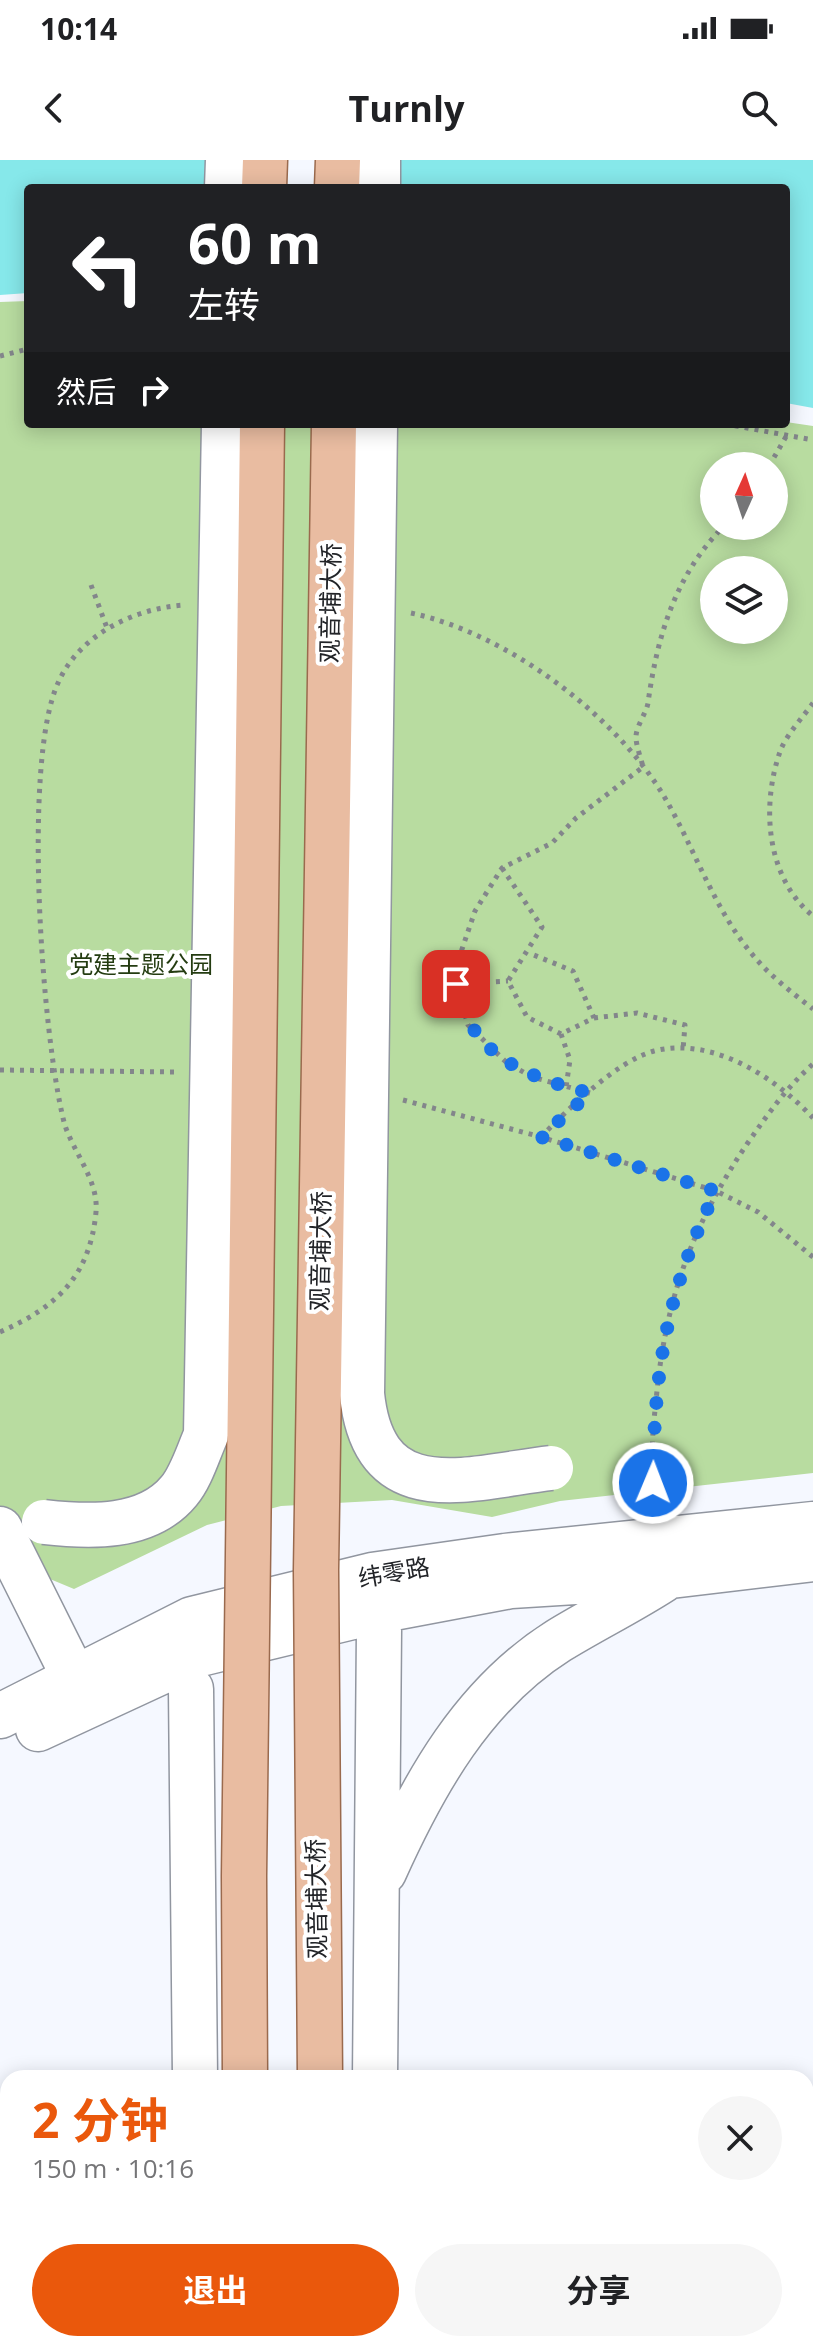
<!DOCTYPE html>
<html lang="zh">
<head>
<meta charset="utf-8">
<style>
  :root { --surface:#fff; --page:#f6f6f6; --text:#202124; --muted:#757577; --accent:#ea580c }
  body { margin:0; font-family:"Open Sans","Noto Sans SC",sans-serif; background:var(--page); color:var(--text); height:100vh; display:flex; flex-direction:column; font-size:30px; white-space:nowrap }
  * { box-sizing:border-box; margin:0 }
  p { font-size:26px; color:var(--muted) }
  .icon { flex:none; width:44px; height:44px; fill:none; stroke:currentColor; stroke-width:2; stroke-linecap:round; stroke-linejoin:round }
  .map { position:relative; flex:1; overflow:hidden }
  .panel { position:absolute; left:0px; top:1910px; width:814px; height:282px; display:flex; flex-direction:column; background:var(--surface); border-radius:24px 24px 0 0; box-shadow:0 4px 20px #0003 }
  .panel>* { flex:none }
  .hud { position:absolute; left:24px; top:24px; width:766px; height:244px; border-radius:8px; box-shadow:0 4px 20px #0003; background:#202124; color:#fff; overflow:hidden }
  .needle { width:52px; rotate:3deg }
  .tools { position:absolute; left:700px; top:292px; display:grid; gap:16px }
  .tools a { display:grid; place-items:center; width:88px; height:88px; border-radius:50%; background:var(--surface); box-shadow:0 4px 20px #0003; font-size:40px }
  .pin { position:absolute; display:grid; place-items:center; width:68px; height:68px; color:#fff; margin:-34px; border-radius:16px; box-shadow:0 4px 12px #0006 }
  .me { position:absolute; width:88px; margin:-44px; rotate:1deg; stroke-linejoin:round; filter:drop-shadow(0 0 6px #0008) }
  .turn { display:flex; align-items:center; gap:28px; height:168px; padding:0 32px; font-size:36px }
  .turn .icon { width:104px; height:104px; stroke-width:2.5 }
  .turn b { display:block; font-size:56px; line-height:68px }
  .then { display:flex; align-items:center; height:76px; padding:0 32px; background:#0003; gap:16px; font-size:30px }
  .round { display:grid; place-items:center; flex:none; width:84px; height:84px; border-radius:42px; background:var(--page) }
  .overview { display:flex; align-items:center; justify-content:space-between; height:136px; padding:0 32px }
  h1 { font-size:48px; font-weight:700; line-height:60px; color:var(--accent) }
  .button { display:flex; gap:16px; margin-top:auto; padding:16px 32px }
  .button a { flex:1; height:92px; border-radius:48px; background:var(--accent); color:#fff; font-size:32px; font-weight:700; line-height:92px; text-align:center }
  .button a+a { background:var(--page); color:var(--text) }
  .status { display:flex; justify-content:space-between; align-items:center; height:56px; padding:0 40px; background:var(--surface); direction:ltr }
  .status svg { height:22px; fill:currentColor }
  header { display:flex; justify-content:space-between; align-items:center; height:104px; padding:0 32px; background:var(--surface); font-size:36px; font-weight:700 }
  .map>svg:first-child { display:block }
  .green { fill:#b8dca0; fill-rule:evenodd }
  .water { fill:#86e8ea }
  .pier { fill:#f5f8ff }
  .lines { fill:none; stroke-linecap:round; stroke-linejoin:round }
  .minor-casing { stroke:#9196a0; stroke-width:47 }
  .major-casing { stroke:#9a6a4e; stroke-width:47 }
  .path { stroke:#83868b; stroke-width:5; stroke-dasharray:4 6; stroke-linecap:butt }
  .minor { stroke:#fff; stroke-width:44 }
  .major { stroke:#e9bca1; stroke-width:44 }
  .minor-bridge-casing { stroke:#9196a0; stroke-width:47; stroke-linecap:butt }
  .major-bridge-casing { stroke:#9a6a4e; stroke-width:47; stroke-linecap:butt }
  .minor-bridge { stroke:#fff; stroke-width:44 }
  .major-bridge { stroke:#e9bca1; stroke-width:44 }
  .route { stroke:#1a73e8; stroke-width:14; stroke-dasharray:0 25.2 }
  .labels { text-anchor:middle; stroke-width:8; stroke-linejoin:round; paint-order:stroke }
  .street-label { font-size:24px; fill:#222428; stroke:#fff }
  .park-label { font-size:24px; fill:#243c11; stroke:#fff }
</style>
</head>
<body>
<div class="status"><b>10:14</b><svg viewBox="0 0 49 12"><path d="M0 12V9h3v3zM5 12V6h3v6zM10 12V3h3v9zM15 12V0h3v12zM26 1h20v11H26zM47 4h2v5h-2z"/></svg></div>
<header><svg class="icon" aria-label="back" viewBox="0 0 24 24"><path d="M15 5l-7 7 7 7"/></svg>Turnly<svg class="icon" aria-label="search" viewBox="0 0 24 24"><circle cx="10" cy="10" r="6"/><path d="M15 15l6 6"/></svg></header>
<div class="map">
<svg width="813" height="2191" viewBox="0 0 813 2191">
  <rect width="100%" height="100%" fill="#f5f8ff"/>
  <path class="green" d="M28,141V264L786,262L813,266V1313L560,1341L492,1357L392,1340L281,1346L207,1365L74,1429L38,1414L0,1353V142ZM714,306H774V366H714ZM714,410H774V470H714Z"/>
  <path class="water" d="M0,0H813V248L786,243V28H28V133L0,135Z"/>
  <path class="pier" d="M212,0H382L381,28H212Z"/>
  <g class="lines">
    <defs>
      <path id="minor" d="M227,28L228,0
        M378,28V0
        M0,1369L67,1503
        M191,1529L195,1918
        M0,1556L192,1459L372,1415L505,1396L813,1364
        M38,1569L200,1494L373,1452L511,1426L671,1416L813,1399
        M384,1712C424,1623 473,1535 558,1481C592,1460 629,1442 663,1420
        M375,1918L379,1470
        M197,2184V2191
        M375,2184V2191"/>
      <path id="major" d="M264,28L265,0
        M337,28L338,0
        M248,2184V2191
        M324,2184V2191"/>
    </defs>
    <use href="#minor" class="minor-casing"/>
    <use href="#major" class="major-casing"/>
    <path class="path" d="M0,196L28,189
      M725,264L813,280
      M769,306L787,275
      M91,425L107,468
      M411,453C506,473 616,555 665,638C696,691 716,755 758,801C774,819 794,834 813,849
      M813,543C803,557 788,573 781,589C761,643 765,717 813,756
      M502,708L542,767L508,821L527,857L561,874L594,858L573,811L529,793
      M456,824L508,821
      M594,858L637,853L685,865L683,890
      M561,874L570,900L566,927
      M0,910L175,912
      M590,933L532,917L506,902L468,865L456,824L459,798L475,751L502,708L552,683L576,658L643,607C641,598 636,586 636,577C636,566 646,554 648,543C657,477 675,415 724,366
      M403,940L541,977L716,1031L758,1052L813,1097
      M541,977C568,949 617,901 654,891C713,876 776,918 813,958
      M0,1172C57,1147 90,1116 96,1052C99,1020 72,991 64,962C42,875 22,602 58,523C79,475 134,448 185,445
      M659,1345C649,1311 652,1276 656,1241C665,1141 691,1067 747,984C768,954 786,928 813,904"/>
    <use href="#minor" class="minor"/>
    <use href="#major" class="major"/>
    <defs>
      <path id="minor-bridge" d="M375,264L362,1234C374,1352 467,1318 551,1308
        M44,1362C89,1367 147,1370 179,1331C191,1317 198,1293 206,1275L224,264"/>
      <path id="major-bridge" d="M245,1918L244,1716L262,264
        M320,1918L316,1410L334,264"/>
    </defs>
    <use href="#minor-bridge" class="minor-bridge-casing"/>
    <use href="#major-bridge" class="major-bridge-casing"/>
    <use href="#minor-bridge" class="minor-bridge"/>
    <use href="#major-bridge" class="major-bridge"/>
  </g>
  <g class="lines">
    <path class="route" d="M456,824C469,896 527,917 590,933L541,977L716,1031C666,1133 654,1211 653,1323"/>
  </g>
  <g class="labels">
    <g class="street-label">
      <text transform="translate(331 443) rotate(-89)" y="8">观音埔大桥</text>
      <text transform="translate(321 1091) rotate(-89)" y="8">观音埔大桥</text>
      <text transform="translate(394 1413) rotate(-10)" y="8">纬零路</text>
      <text transform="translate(317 1739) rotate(-91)" y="8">观音埔大桥</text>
    </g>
    <g class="park-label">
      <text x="141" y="813">党建主题公园</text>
    </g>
  </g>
</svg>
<div class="tools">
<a><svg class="needle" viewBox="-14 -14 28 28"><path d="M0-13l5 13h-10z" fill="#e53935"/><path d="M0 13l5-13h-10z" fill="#757577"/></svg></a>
<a><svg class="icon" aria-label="layers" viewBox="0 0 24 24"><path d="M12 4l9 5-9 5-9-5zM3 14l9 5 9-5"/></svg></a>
</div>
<div class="pin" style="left:456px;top:824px;background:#d93025"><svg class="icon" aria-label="arrive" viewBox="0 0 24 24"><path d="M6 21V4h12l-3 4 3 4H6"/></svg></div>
<svg class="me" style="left:653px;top:1323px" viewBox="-20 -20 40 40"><circle r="17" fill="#1a73e8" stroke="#fff" stroke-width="3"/><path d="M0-11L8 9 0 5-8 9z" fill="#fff"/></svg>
<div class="hud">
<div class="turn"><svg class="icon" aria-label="left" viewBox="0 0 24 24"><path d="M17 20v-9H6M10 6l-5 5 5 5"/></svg><div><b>60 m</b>左转</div></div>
<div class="then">然后<svg class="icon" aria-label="right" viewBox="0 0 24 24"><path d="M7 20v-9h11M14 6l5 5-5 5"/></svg></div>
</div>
<section class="panel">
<div class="overview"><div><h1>2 分钟</h1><p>150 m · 10:16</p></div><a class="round"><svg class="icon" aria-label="close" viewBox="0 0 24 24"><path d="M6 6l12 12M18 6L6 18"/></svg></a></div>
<div class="button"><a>退出</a><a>分享</a></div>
</section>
</div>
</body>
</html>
